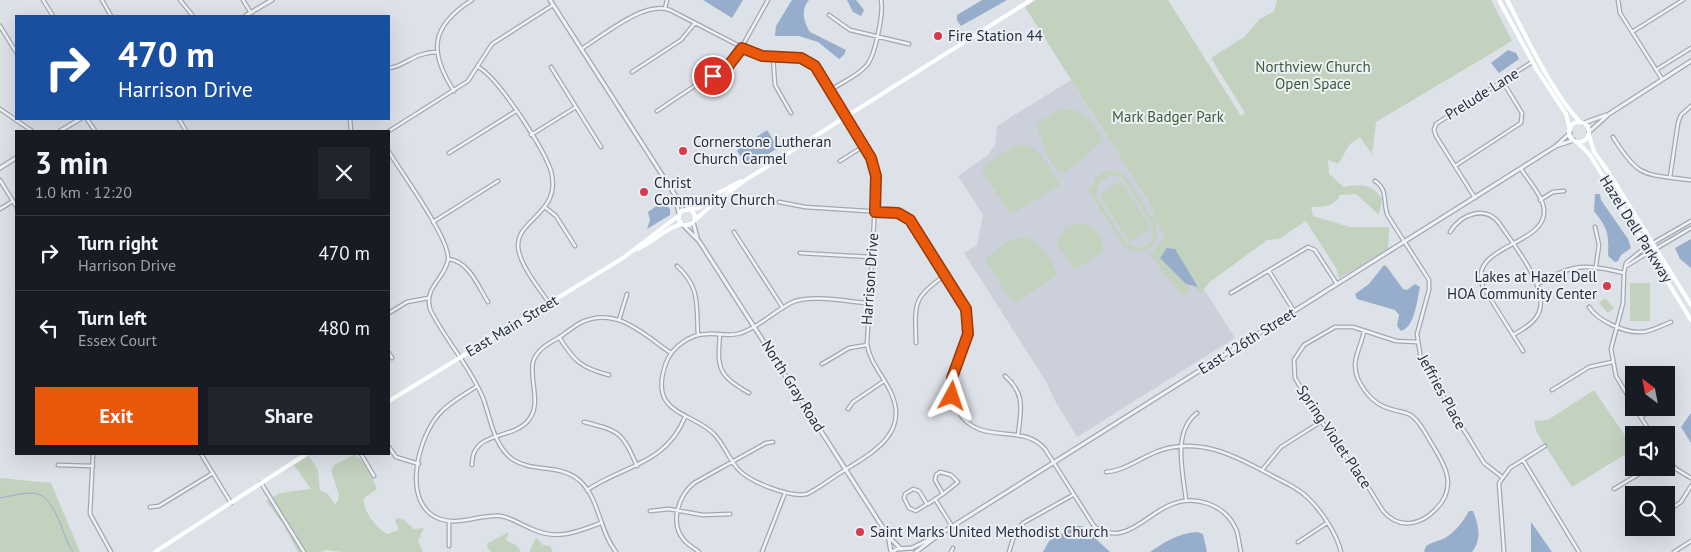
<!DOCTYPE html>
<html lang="en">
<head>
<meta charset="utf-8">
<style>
  :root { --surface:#171b24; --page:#20242c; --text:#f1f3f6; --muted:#9ea1a6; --line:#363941; --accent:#ea580c }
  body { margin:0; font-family:"PT Sans",sans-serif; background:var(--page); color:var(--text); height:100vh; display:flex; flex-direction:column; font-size:19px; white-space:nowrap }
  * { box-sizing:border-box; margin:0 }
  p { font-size:16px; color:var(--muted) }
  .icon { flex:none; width:28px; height:28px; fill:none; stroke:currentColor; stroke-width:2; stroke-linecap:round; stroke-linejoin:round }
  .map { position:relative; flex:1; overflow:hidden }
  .drawer { position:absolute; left:15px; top:130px; width:375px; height:325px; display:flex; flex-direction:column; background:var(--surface); border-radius:0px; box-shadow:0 5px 20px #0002 }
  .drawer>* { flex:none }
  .banner { position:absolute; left:15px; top:15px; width:375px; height:105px; border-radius:0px; box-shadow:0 5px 20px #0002; background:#1a4fa0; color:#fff; overflow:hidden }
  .needle { width:32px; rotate:328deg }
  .fabs { position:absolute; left:1625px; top:366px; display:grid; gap:10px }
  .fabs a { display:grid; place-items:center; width:50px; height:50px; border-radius:0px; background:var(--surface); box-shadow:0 5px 20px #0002; font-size:25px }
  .pin { position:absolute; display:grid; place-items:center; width:42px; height:42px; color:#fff; margin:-21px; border:2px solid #fff; border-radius:50%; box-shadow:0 1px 5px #0007 }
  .me { position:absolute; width:55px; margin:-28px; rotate:5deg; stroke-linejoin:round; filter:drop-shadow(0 0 4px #0008) }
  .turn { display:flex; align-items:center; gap:18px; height:105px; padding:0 20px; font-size:22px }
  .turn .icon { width:65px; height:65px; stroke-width:2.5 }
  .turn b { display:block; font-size:35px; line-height:42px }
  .round { display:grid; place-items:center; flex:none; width:52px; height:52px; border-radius:0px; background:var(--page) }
  .summary { display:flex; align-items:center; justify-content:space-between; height:85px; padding:0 20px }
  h1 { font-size:30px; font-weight:700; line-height:38px }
  .button { display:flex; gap:10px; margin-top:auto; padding:10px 20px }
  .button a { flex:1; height:58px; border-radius:0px; background:var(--accent); color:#fff; font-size:20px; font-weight:700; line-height:58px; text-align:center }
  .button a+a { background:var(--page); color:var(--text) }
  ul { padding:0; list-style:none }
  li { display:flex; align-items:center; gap:15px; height:75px; padding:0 20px; border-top:1px solid var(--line) }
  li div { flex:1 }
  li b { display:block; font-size:19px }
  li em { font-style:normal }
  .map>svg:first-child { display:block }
  .built { fill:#cbd0da }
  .green { fill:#c3d2be; fill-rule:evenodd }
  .water { fill:#96aecb }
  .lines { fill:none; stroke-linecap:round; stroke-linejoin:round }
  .stream { stroke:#96aecb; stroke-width:1 }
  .minor-casing { stroke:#a2a8b2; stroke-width:5 }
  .tertiary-casing { stroke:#a2a8b2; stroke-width:5.5 }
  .minor { stroke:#f0f2f6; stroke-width:2.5 }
  .tertiary { stroke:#f0f2f6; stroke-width:3 }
  .secondary { stroke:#fff; stroke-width:4 }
  .route-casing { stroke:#983908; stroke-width:12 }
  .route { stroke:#ea580c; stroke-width:9 }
  .poi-dot { fill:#d63a4d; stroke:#edf0f6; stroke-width:2 }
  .labels { text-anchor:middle; stroke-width:4; stroke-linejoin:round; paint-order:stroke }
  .poi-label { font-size:15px; fill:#262f40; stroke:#edf0f6; text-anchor:start }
  .park-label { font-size:15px; fill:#395c32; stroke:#edf0f6 }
  .street-label { font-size:15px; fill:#262f40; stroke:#edf0f6 }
</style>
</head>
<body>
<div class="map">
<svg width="1691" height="552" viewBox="0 0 1691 552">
  <rect width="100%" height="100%" fill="#dde1e8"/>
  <path class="built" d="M1071,80L1235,338L1077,437L1054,399L1047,383L964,253L977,245L983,215L958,176L988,155L995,145L997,127L1000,124Z"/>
  <path class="green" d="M1036,0H1168L1241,116L1245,113L1211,58L1244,37L1260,19L1274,11L1277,0H1491L1512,41L1376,122L1372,154L1360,137L1350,144L1338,164L1328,160L1329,174L1344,187C1361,184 1372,183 1382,199L1379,215L1356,194L1340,195C1334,207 1324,207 1311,207L1313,216L1350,227H1389L1388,250L1339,278L1336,268L1306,221L1279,239L1267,240L1210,282L1201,293L1190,284L1188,295L1181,294L1150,255L1165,236L1152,215L1155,212L1025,7Z
    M1072,109L1089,118L1103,139L1078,163L1064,172L1057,170L1048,157L1036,124L1060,110Z
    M1016,145C1041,143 1049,167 1060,185L1015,212L1008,211L982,170L984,165Z
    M1106,171H1115L1126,176L1156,224L1157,239L1148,250L1133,252L1124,247L1087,188L1090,186L1092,188L1096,177ZM1111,175L1121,177L1125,181L1153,227L1152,240C1145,249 1136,250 1127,244L1098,199L1096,193L1098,183Z
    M1121,181L1151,228L1129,242L1099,195Z
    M1081,223C1097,227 1104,236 1103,252L1077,269L1073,268L1056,242L1065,228Z
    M1020,237C1042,239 1049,258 1058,275L1016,302L1011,301L985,259L1008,241Z
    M1630,283H1650V321H1630Z
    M1605,298L1614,308L1608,313L1599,303Z
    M1594,390L1634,449L1572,487L1537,433L1534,421L1548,420Z
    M354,455C365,460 373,478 377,489L364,498C362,510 376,528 387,534L399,530L395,520L397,518L404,520L414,529L424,528L418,541L423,552H343L325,550L322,552H298L283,524L266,501L280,493L311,489L294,465L309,456L318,470L320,490L328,494L335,504L338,501L339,494L331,471L334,465Z
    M0,478L51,483L80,552H0Z
    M509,532L506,540L517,546L521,552H491L487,547L488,543Z
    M536,538L543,545L550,546L553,552H529Z"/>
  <path class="water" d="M703,0H743L732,18Z
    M792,0H809C800,10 804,22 810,32L846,50L844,55L839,59L818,42L799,36H775L776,26Z
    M847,0H856L864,10L861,16L853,12Z
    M982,0H1007L961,26L957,20V15Z
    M1508,50L1516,53L1519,59L1499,73L1491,63Z
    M767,130L778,148L750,165L745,163L737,151L739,148Z
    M1595,194H1600L1601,200L1628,239L1631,248L1621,255L1618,261L1615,262L1608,256C1609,233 1608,229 1594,211Z
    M662,202L670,209V215L647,229L650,220L648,212Z
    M1691,239V268L1680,259L1675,248Z
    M1167,248L1175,249L1198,287L1186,284L1160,258Z
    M1384,265L1387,267L1403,289L1407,290L1415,284L1420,287C1417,300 1415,327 1401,331L1397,326L1399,315L1395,310L1357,299L1355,294L1369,284Z
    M1691,413V443L1681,427Z
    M1469,511H1473C1479,526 1482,539 1472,552H1424L1426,546C1432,542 1439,541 1445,538C1455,532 1464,521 1469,511Z
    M1531,522L1552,552H1531Z
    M1075,526H1082L1110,552H1043L1049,541Z
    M1197,532L1203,534L1207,552H1150C1165,542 1178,533 1197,532Z"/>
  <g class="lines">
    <path class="stream" d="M0,498C10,496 22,493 32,493C56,493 61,535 73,552"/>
    <defs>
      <path id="minor" d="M43,0L53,16
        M102,0L111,16
        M180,0L193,16
        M243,0L251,13
        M1618,0L1620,13L1662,79
        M665,8L667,0
        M829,15L850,30L909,44
        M0,26L16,52
        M1632,32L1683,0
        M581,49C603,36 644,0 670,10L755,54L773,57H798L812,64L871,157L876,187L867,344C870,364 885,377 892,395C909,436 868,455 840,473C829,480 819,488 807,494C791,498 749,482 738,469C729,459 724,445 715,435C693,411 647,416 666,363C672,347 690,334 707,334C718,333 730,337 741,333C760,327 775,310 793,302C812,294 849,302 869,303
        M773,57L775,85L791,113
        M478,67C498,77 544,149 551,171C563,216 510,220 519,252C523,269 539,288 549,303
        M551,67L601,147
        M389,68C404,67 414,52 437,52
        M1656,70L1691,48
        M632,72L681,40L695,23
        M831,90C842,82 858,76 867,65C875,55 884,13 881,0
        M454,91C428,51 431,26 472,0
        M0,109L32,131
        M657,111L735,59L768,0
        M87,119L95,131
        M179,119L186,131
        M350,119L351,131
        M389,131L468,81L492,44L553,5
        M531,135L576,107
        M1613,137C1639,179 1644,174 1691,180
        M389,152C401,172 451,240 448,260C444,280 424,287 430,309C445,340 470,366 483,398C491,419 493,444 512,459C534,474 563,462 583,484C600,503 600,532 616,552
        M449,153L516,111
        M840,161L864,146
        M1455,166L1521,123L1522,113L1503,82
        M1521,169C1528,180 1542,195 1544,209C1548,246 1466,245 1483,287L1523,351
        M1670,177L1678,123L1681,115L1691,106
        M0,180L16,206
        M1375,181C1389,190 1382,203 1388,216L1429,280V290L1417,334L1421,360L1484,463L1502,477
        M1475,198L1436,136L1434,130L1436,124L1532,62
        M1540,200L1553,192L1564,191
        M779,202L805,207L898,213L910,220C926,239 968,301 969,323C970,354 939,380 958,411C980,448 1021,421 1045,449L1094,526C1102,532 1112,535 1123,532C1140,527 1153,512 1170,505C1194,494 1225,504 1236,529C1239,536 1239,545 1241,552
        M546,208L556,216L575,246
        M0,209L13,201
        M433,222L498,181
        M1595,227L1599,245L1596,266
        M734,232L783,308
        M1450,232C1461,214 1485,205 1499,223C1513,244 1553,292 1537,316C1532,325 1521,330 1513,335
        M1653,243L1691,221
        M1657,248L1691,228
        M800,253L871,257
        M448,259C469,261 478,286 488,302
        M677,266C701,288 696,305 698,335
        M1625,267L1649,252
        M1269,271L1294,311
        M1538,284C1572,264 1586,263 1624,273
        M1231,293L1308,247L1315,250L1337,284
        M1589,307C1598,321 1625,333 1641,332C1651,332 1662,325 1671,322
        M389,313L407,302L428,298
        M619,320L627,294
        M1364,331C1361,348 1350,361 1358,379C1366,395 1376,406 1394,410C1400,412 1407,412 1412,416C1420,422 1425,432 1430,441C1444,463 1459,486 1436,509C1421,525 1399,530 1383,511L1360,474L1335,443L1295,378L1294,360L1304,345L1335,327H1353L1396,341L1417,342
        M720,334C717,369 718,375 749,393
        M559,337C574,361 581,368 609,375
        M916,343C915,304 912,297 946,275
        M389,353L392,358
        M822,364L849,348L867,345
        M1005,376C1026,394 1021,410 1018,435
        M477,386C464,395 450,402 440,413C418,436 400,505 440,519C460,526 480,514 501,516C512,518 522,525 532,529C558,541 576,532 601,523
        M1552,390L1589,367L1612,362
        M1666,399L1671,390L1672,379
        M1634,406L1616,376L1611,349L1623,303L1624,273L1626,263L1646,247
        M1635,408L1652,435
        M848,409L853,402L884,381
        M1641,417L1655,408
        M584,422C620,431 622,432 637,466
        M389,447L396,457L419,464
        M93,454L90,514L111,552
        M201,454L231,503
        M361,454L374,476
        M1666,458L1676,469L1691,478
        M1523,460L1579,552
        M58,465L93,466
        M472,465C471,431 510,440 527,422C543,405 529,382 533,362C537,349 549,343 560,337C567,332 574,326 582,322C617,306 644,335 671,353
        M1262,470L1281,447L1322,421
        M940,472L951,475L958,482L943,494L935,480L936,475Z
        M1106,472C1128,471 1149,450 1174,447C1211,442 1239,458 1271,475C1283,482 1297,487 1307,497C1321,510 1337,534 1341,552
        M261,483L304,552
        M913,489L919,491L927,504L916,511L909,508L904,498L905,494Z
        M1614,489L1649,468
        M587,490C625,465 666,464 685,417
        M935,499L952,526
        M1186,500C1183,472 1172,432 1197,413
        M928,504L943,494
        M150,507L159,506L213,473
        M650,511L669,509L703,515L730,514
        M1666,512L1681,502L1691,486
        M449,521V546
        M1639,529L1642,528
        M1298,542L1327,523
        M699,552C694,548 688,545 684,540C669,523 679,495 694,483L766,443L773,442
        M762,552L785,493
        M951,552L953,548
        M1009,552L1014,536L1023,523L1073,495
        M1504,552L1499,483L1510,468L1545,446
        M1674,552L1691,541"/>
      <path id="tertiary" d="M550,0L675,195L679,214
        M245,16L272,0
        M1584,123L1606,115
        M60,131L80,119
        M1589,132L1609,114L1691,61
        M1556,146L1574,140
        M0,168L16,158
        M675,196L689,209
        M693,222L697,237
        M683,225L699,241L878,520L888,535L891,552
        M888,536L901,549
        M892,552L897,549L912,548L934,537
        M916,552L937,536L1556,146L1570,133"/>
    </defs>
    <use href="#minor" class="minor-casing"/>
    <use href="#tertiary" class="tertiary-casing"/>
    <use href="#minor" class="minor"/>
    <use href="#tertiary" class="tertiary"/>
    <path class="secondary" d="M1499,0L1537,70L1566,114L1570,130
      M1507,0C1527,38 1551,91 1580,122
      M1569 132a10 10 0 1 1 20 0a10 10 0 1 1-20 0Z
      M1589,135L1594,152L1609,173L1691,305
      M1577,142L1590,155L1691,320
      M690,209L695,215L694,221L689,225H683L678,219L681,211L699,208L718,193L741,181
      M694,221L714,203L747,179L1031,0
      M637,249C653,243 666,227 682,224
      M389,401L623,258L678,216
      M155,552L306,454"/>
  </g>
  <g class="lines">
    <defs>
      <path id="route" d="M713,76L729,65L742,48L762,56L801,58L815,66L871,158L876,176L875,212L898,213L910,220L966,309L968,334L952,378V396"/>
    </defs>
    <use href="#route" class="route-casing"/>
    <use href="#route" class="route"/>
  </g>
  <g class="poi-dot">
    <circle cx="938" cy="36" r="5"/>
    <circle cx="683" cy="151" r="5"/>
    <circle cx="644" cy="192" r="5"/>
    <circle cx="1607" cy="286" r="5"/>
    <circle cx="860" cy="532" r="5"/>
  </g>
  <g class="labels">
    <g class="poi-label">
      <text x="948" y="41">Fire Station 44</text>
      <text x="693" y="147">Cornerstone Lutheran<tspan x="693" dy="17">Church Carmel</tspan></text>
      <text x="654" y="188">Christ<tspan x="654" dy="17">Community Church</tspan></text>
      <text x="1597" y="282" text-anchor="end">Lakes at Hazel Dell<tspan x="1597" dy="17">HOA Community Center</tspan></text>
      <text x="870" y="537">Saint Marks United Methodist Church</text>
    </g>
    <g class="park-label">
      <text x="1313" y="72">Northview Church<tspan x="1313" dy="17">Open Space</tspan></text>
      <text x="1168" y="122">Mark Badger Park</text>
    </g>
    <g class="street-label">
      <text transform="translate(1482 94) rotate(-32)" y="5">Prelude Lane</text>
      <text transform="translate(1636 229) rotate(58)" y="5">Hazel Dell Parkway</text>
      <text transform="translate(870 279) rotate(-86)" y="5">Harrison Drive</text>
      <text transform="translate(512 326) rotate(-31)" y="5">East Main Street</text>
      <text transform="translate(1247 341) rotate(-32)" y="5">East 126th Street</text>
      <text transform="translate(793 386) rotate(58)" y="5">North Gray Road</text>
      <text transform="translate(1442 392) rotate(61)" y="5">Jeffries Place</text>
      <text transform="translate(1334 437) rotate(56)" y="5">Spring Violet Place</text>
    </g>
  </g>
</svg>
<div class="fabs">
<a><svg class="needle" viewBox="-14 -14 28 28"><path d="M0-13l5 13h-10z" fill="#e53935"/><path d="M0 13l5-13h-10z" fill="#9ea1a6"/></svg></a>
<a><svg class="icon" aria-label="sound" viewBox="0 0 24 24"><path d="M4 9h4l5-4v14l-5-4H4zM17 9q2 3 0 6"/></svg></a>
<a><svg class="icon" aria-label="search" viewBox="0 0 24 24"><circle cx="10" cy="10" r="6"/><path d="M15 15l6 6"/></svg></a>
</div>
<div class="pin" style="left:713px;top:76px;background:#d93025"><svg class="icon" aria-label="arrive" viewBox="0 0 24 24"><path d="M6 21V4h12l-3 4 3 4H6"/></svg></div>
<svg class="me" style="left:952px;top:396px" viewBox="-20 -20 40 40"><path d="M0-17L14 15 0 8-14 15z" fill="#ea580c" stroke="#fff" stroke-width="4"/></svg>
<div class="banner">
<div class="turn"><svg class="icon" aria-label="right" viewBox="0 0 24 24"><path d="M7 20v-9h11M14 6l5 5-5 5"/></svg><div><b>470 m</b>Harrison Drive</div></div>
</div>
<section class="drawer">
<div class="summary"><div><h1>3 min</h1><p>1.0 km · 12:20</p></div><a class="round"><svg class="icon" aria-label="close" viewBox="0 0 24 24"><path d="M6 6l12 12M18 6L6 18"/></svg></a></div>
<ul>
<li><svg class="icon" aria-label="right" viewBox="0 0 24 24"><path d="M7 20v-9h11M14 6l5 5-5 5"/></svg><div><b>Turn right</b><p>Harrison Drive</p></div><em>470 m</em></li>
<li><svg class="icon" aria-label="left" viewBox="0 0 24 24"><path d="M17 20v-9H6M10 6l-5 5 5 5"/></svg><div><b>Turn left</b><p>Essex Court</p></div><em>480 m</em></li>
</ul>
<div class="button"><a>Exit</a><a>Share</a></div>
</section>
</div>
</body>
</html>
